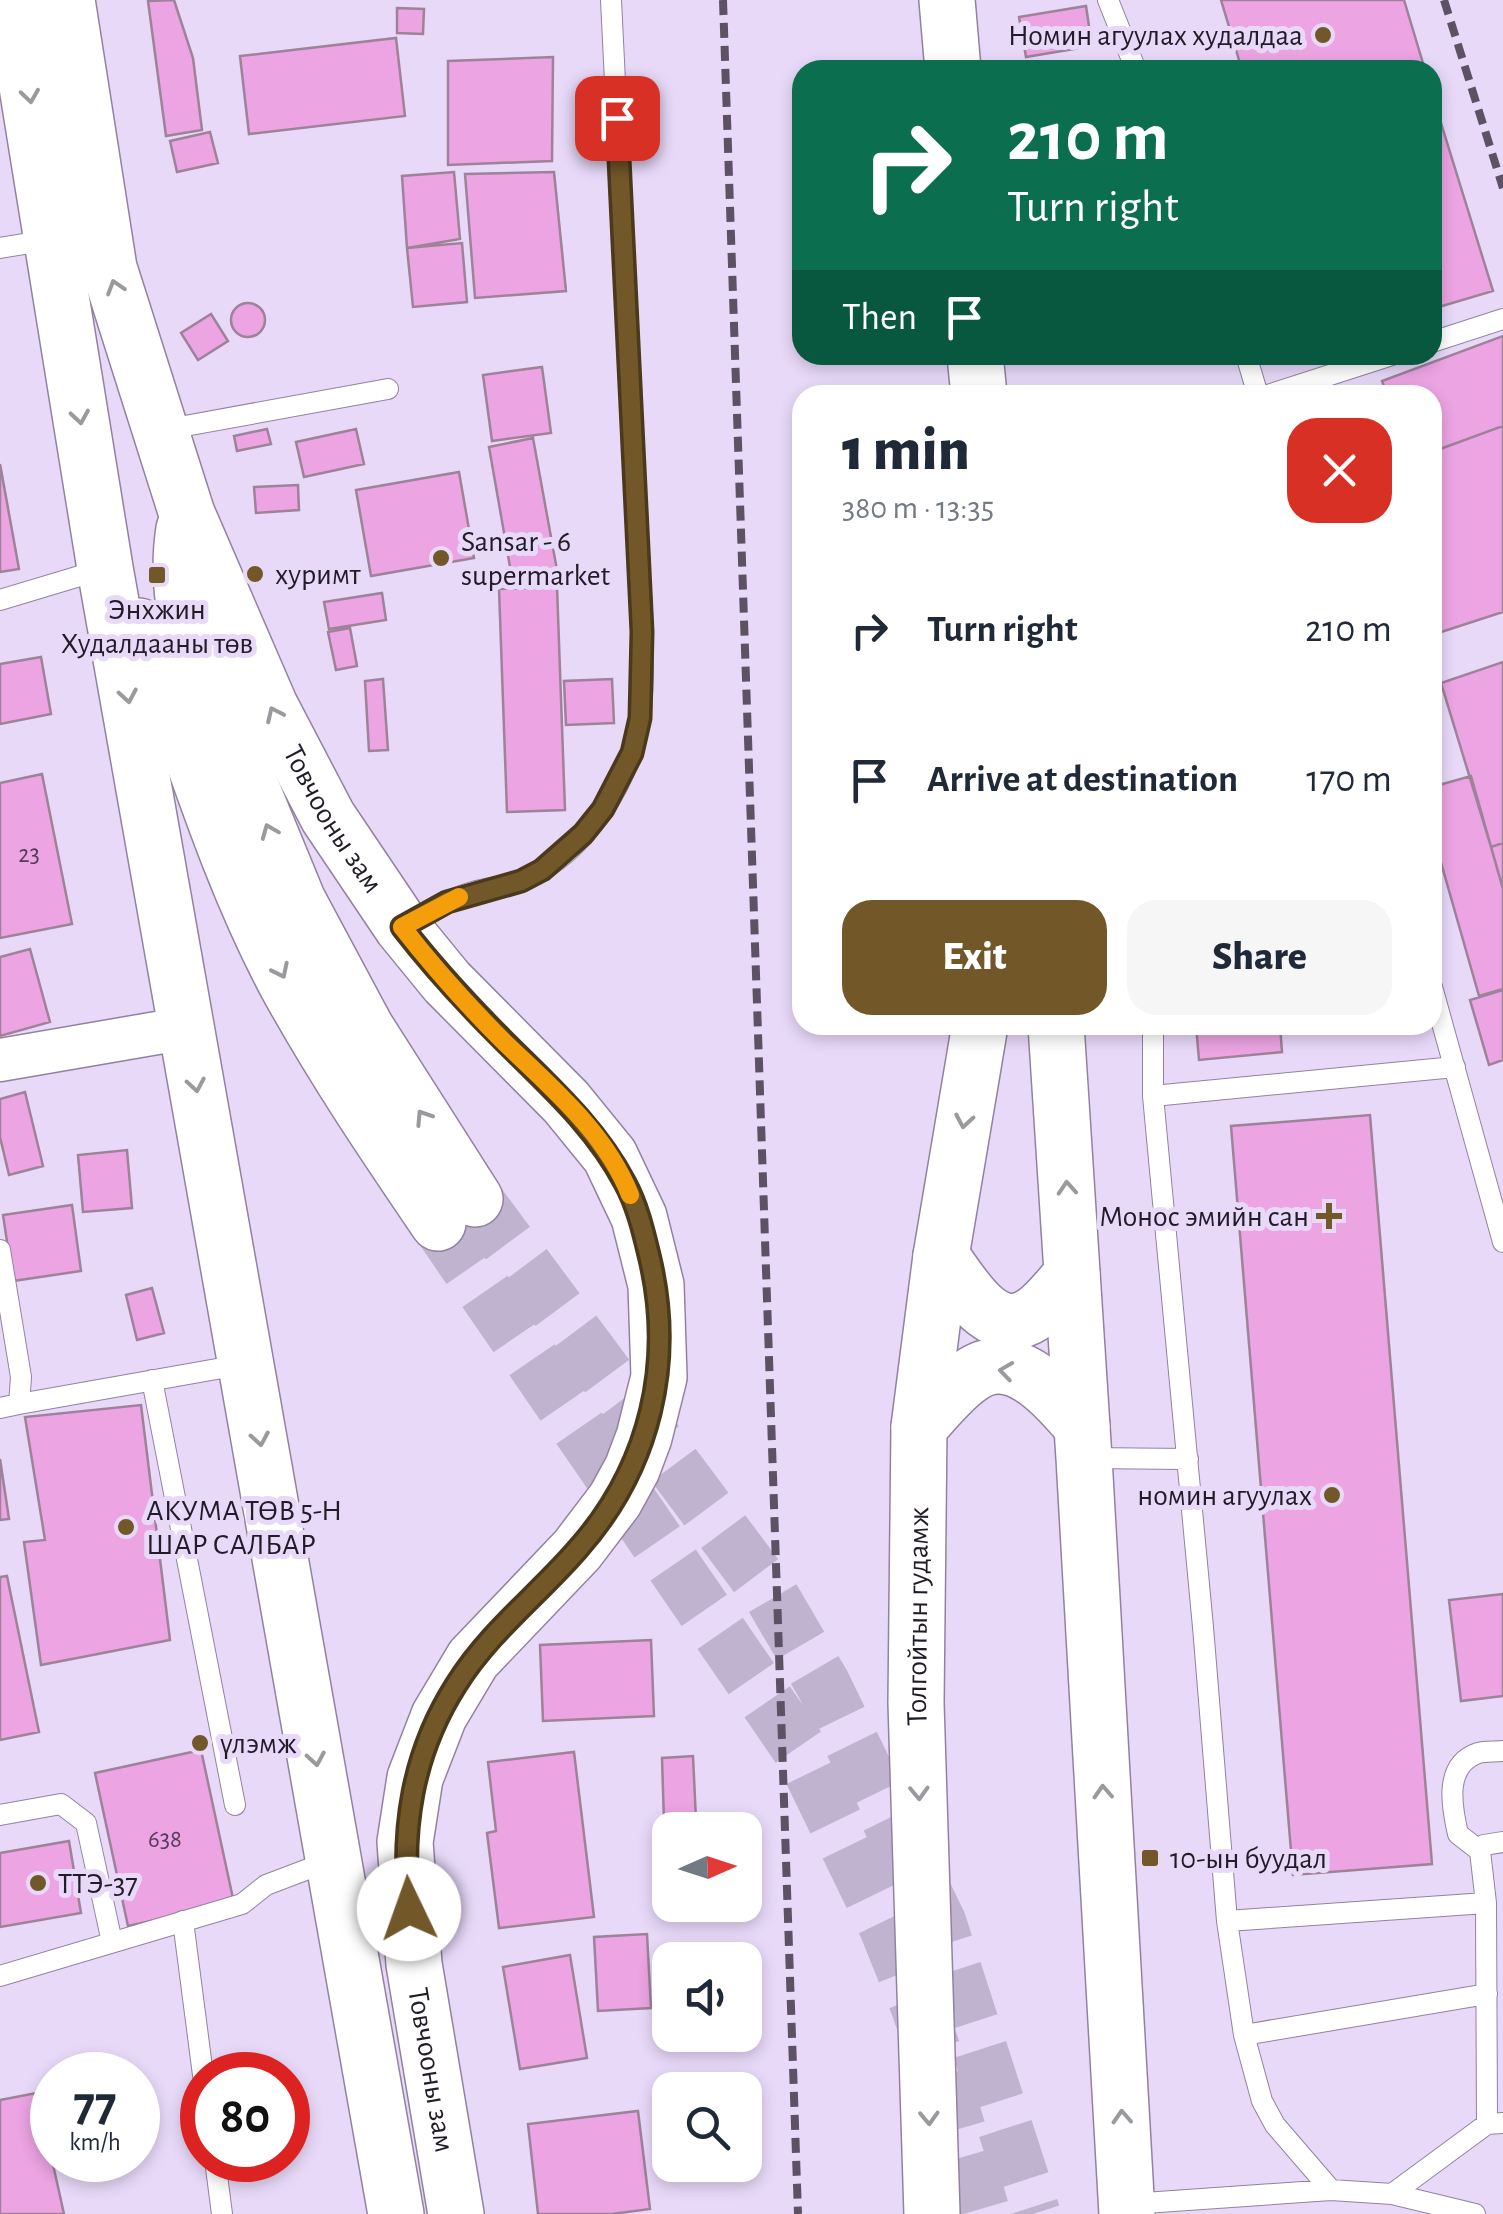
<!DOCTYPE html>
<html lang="en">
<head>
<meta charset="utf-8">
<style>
  :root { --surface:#fff; --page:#f6f6f7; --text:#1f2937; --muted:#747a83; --accent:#725729 }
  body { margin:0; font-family:"Alegreya Sans",sans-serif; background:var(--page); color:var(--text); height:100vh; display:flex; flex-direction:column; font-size:38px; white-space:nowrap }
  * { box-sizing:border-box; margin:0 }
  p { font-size:32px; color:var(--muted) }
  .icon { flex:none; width:55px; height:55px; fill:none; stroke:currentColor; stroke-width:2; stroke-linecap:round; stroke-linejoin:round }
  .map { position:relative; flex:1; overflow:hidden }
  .sheet { position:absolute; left:792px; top:385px; width:650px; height:650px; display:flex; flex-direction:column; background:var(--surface); border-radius:30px; box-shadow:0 5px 15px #0003 }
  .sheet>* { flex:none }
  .hud { position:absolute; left:792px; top:60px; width:650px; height:305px; border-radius:30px; box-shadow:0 5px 15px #0003; background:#0b6e4f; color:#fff; overflow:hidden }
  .needle { width:65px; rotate:87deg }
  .tools { position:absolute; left:652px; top:1812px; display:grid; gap:20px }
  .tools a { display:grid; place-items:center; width:110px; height:110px; border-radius:20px; background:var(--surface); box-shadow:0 5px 15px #0003; font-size:50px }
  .speed { position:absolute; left:30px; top:2052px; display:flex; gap:20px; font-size:50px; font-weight:700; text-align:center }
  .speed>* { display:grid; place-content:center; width:130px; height:130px; border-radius:50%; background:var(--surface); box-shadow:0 5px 15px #0003; line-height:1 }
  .speed small { font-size:25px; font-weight:400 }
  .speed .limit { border:15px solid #d22; background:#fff; color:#111 }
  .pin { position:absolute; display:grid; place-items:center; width:85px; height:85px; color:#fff; margin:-42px; border-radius:20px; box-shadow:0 5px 15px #0006 }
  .me { position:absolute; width:110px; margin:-55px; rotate:357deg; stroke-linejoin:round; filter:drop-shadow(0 0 8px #0008) }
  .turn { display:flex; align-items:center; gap:35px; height:210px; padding:0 50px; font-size:45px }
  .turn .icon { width:130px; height:130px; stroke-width:2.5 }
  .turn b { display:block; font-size:70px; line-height:85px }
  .then { display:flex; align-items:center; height:95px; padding:0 50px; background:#0003; gap:20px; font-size:38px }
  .round { display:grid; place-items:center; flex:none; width:105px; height:105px; border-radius:30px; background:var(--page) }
  .head { display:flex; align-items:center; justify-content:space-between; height:170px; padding:0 50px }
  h1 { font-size:60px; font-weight:800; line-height:75px }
  .button { display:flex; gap:20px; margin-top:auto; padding:20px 50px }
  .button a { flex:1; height:115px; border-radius:30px; background:var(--accent); color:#fff; font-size:40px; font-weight:800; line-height:115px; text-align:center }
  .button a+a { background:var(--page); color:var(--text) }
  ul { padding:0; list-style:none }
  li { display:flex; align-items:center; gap:30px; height:150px; padding:0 50px }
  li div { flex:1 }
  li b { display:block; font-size:38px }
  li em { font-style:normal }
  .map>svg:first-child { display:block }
  .building { fill:#eca4e3; stroke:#9d8299; stroke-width:2.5 }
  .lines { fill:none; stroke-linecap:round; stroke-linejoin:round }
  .trunk-tunnel { stroke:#c0b3cf; stroke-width:55; stroke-dasharray:55 28; stroke-linecap:butt }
  .service-casing { stroke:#9183a0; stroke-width:22 }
  .minor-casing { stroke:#9183a0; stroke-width:45 }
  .secondary-casing { stroke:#9183a0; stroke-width:58 }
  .trunk-casing { stroke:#9183a0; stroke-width:58 }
  .service { stroke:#fff; stroke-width:20 }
  .minor { stroke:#fff; stroke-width:42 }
  .secondary { stroke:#fff; stroke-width:55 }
  .trunk { stroke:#fff; stroke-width:55 }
  .rail { stroke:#5b5264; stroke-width:8; stroke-dasharray:15 8; stroke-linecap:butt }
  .oneway { stroke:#9c999e }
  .route-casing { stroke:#4a391b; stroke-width:25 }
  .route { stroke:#725729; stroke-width:18 }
  .slow { stroke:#f59e0b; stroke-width:18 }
  .poi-dot { fill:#725729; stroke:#e8d9f9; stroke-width:4 }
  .labels { text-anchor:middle; stroke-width:10; stroke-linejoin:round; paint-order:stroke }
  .number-label { font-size:25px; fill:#543e57 }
  .poi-label { font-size:30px; fill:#221c28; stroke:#e8d9f9; text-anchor:start }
  .street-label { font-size:30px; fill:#221c28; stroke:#e8d9f9 }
</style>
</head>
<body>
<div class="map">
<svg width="1503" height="2214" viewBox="0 0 1503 2214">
  <rect width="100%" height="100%" fill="#e8d9f9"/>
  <path class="building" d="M174,0L193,58L202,130L166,136L148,1Z
    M1221,0H1404L1425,70H1242Z
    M1086,6L1092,46L1026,57L1019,17Z
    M397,8L424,9L423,34L397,33Z
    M396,38L405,116L249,134L240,56Z
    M553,57L552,161L448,165V61Z
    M1432,94L1493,291L1432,309Z
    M210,132L218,163L177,172L170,141Z
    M454,172L460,239L407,248L402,176Z
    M554,172L566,291L475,298L465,174Z
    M462,243L467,302L413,307L407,248Z
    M231 320a17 17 0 1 1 34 0a17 17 0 1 1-34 0Z
    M211,314L228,341L198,360L181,333Z
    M1503,336V426L1432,452V395H1387L1382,381Z
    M542,367L551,433L492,441L483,375Z
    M1503,426V612L1432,635V452Z
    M267,429L271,444L237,451L234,436Z
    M356,429L364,464L304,477L296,442Z
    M533,438L559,581L513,584L489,447Z
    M0,464L19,569L0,572Z
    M459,472L474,558L371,576L356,490Z
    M298,485L299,510L256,513L254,487Z
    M557,587L565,810L507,812L499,589Z
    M382,593L386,620L329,629L324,602Z
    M350,628L357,666L336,670L328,632Z
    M41,657L51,714L0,724V664Z
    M1503,662V843L1491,847L1441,683Z
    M383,679L388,750L369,751L365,681Z
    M612,679L614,723L566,725L564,681Z
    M42,774L72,924L0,938V783Z
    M1471,776L1503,889V989L1479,996L1432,831V787Z
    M1503,843V889L1491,847Z
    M30,949L50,1022L0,1036V957Z
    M1503,990V1060L1489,1065L1470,1000Z
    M1196,1025H1280L1282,1052L1199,1060Z
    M25,1092L43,1166L9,1175L0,1137V1099Z
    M1370,1115L1432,1864L1293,1875L1231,1126Z
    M127,1150L132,1208L83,1212L78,1155Z
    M72,1205L81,1271L13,1281L3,1215Z
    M152,1288L164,1333L137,1340L126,1295Z
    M141,1405L170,1640L41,1665L24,1542L45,1540L25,1417Z
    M0,1459L9,1519L0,1520Z
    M7,1576L39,1732L0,1740V1577Z
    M1503,1594V1696L1461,1701L1449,1600Z
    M651,1640L654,1716L543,1721L540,1645Z
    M201,1750L234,1903L128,1926L95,1773Z
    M574,1752L594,1917L499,1928L487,1833L496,1831L488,1762Z
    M693,1756L696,1820L664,1822L662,1758Z
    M69,1841L81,1913L0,1927V1853Z
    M679,1905H703V1917L680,1918Z
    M647,1934L651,2008L598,2011L594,1937Z
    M570,1955L587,2058L520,2069L503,1967Z
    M52,2090V2160L64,2214H0V2100Z
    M638,2111L650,2209L612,2214H538L528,2124Z"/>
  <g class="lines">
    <path class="trunk-tunnel" d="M475,1199L772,1597L823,1684L939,1923L1033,2214
      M438,1223L801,1751L886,1926L918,2006L945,2084L983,2214"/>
    <defs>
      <path id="service" d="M1108,0L1136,70
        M0,248L48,240
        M1432,342L1503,319
        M1246,355L1258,395
        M1268,395L1392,355
        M163,430L388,389
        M0,600L103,569
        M404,926C425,912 448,899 473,892C490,887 508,887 525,879C586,852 631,781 640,716C644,688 643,660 642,632L611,0
        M1432,987L1503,1242
        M1153,1096L1455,1067
        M0,1250L21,1377L19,1404L0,1408
        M152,1380L235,1805
        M19,1404L245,1364
        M1086,1458L1188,1459
        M0,1815L61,1804L86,1823L112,1942
        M1480,1851L1458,1834C1452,1808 1443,1765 1478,1753C1485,1751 1496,1752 1503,1751
        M1486,1903L1487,2124
        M183,1921L203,2075
        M1227,1921L1486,1903L1480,1851L1484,1845L1503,1842
        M0,1976L242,1904L266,1885L332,1860
        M1244,2035L1487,1994
        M215,2160L222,2214
        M1331,2190L1392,2194L1475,2214
        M1392,2194L1487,2124L1503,2123
        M1130,2204L1331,2190L1275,2125L1262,2101L1244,2035L1227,1921L1203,1627L1153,1096V1025"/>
      <path id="minor" d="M0,1060L186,1028"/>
      <g id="secondary">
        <path d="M947,0L953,70"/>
        <path d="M975,355L979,395"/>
        <path d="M1056,1025L1084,1458L1127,2214"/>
        <path d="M941,1256C961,1282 991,1341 1032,1315C1047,1306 1060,1287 1072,1275"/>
        <path d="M919,1427C935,1410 951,1389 970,1376C1014,1344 1056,1397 1082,1426"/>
        <path id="s1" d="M932,2214L916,1703L919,1427L941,1256L980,1025"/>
      </g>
      <g id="trunk">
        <path d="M13,0L105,568L396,2214"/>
        <path id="s2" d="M67,0L109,268L187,514L270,706L328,817L402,927L447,982L566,1102L610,1156L639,1217L656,1285L659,1377L644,1437L632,1469L615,1500L577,1550L473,1659L439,1716L415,1778L405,1842L414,1964L456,2214"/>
        <path d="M184,529C178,566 182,599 189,636L298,901L366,1028L475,1199"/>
        <path d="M139,626L151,641C193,755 229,876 286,983C332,1067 385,1145 438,1223"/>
      </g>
    </defs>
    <use href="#service" class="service-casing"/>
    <use href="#minor" class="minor-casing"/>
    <use href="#secondary" class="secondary-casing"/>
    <use href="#trunk" class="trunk-casing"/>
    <use href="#service" class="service"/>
    <use href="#minor" class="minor"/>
    <use href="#secondary" class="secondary"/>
    <use href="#trunk" class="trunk"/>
    <path class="rail" d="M723,0L798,2214
      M1444,0L1503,188"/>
  </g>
  <defs><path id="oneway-chevron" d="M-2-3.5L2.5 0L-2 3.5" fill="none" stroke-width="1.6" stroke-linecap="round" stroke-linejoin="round" transform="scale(2.5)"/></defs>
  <g class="oneway">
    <use href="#oneway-chevron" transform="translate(30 96) rotate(82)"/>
    <use href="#oneway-chevron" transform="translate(115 287) rotate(-107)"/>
    <use href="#oneway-chevron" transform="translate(80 417) rotate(81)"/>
    <use href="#oneway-chevron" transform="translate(128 696) rotate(80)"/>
    <use href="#oneway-chevron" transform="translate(274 714) rotate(-115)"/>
    <use href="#oneway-chevron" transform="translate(269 831) rotate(-112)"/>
    <use href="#oneway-chevron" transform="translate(281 971) rotate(64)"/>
    <use href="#oneway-chevron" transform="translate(196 1085) rotate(80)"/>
    <use href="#oneway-chevron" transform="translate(423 1117) rotate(-123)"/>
    <use href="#oneway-chevron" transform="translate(964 1121) rotate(100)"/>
    <use href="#oneway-chevron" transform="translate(1067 1188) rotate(-94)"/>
    <use href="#oneway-chevron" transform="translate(1006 1371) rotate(-172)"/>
    <use href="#oneway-chevron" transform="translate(260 1439) rotate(80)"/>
    <use href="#oneway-chevron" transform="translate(316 1759) rotate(80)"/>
    <use href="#oneway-chevron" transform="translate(1103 1792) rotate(-93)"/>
    <use href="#oneway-chevron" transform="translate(919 1793) rotate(88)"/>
    <use href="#oneway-chevron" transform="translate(1122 2117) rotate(-93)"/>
    <use href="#oneway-chevron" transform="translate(929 2118) rotate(88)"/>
  </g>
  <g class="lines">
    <defs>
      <path id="route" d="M409,1909C401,1829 412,1754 456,1685C489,1632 537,1596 577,1550C651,1467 675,1361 649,1255C643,1230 637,1205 625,1183C595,1126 548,1085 503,1040C467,1004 433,967 402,927L447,902L521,881L542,870L583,834L603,809L632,753L640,718L642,632L617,118"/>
    </defs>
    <use href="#route" class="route-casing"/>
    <use href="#route" class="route"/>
    <path class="slow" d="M459,897L402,927C434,968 468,1006 504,1042C551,1087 606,1133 630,1195"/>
  </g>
  <g class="poi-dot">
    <circle cx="1323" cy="35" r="10"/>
    <circle cx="441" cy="558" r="10"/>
    <circle cx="255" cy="574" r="10"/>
    <rect x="147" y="565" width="20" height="20" rx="5"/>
    <path d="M1324 1201h10v10h10v10h-10v10h-10v-10h-10v-10h10z"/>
    <circle cx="1332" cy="1495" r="10"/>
    <circle cx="126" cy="1527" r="10"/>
    <circle cx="200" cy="1743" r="10"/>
    <rect x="1140" y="1848" width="20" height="20" rx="5"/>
    <circle cx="38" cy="1883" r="10"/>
  </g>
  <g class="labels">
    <g class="number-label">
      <text x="29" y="862">23</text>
      <text x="165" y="1847">638</text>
    </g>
    <g class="poi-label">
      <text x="1303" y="45" text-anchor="end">Номин агуулах худалдаа</text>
      <text x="461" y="551">Sansar - 6<tspan x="461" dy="34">supermarket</tspan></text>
      <text x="275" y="584">хуримт</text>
      <text x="157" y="619" text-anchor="middle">Энхжин<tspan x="157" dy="34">Худалдааны төв</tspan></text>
      <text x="1309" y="1226" text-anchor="end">Монос эмийн сан</text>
      <text x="1312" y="1505" text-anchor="end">номин агуулах</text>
      <text x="146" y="1520">АКУМА ТӨВ 5-Н<tspan x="146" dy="34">ШАР САЛБАР</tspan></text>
      <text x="220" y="1753">үлэмж</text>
      <text x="1170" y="1868">10-ын буудал</text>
      <text x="58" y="1893">ТТЭ-37</text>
    </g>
    <g class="street-label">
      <text dy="10" stroke="none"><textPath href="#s2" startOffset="868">Товчооны зам</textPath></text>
      <text dy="10" stroke="none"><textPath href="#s1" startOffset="598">Толгойтын гудамж</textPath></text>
      <text dy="10" stroke="none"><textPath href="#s2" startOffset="2308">Товчооны зам</textPath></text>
    </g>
  </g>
</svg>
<div class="tools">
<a><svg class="needle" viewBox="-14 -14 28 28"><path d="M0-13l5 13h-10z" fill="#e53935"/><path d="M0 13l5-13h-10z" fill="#747a83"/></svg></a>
<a><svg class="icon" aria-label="sound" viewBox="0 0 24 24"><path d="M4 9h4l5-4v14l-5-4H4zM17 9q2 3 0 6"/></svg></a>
<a><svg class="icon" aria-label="search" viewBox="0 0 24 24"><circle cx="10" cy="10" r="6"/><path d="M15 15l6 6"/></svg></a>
</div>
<div class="speed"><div>77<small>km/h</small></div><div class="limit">80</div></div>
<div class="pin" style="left:617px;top:118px;background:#d93025"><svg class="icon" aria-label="arrive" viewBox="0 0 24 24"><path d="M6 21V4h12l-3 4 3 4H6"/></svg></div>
<svg class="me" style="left:409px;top:1909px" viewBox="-20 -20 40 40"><circle r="19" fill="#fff"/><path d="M0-13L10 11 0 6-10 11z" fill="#725729"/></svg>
<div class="hud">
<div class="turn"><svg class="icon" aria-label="right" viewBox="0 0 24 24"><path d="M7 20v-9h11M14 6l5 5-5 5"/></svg><div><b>210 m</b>Turn right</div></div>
<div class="then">Then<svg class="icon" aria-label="arrive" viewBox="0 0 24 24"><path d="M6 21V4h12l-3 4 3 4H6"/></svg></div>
</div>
<section class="sheet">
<div class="head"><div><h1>1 min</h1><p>380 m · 13:35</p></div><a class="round" style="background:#d93025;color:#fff"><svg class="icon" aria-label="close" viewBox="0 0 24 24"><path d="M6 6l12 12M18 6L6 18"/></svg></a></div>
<ul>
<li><svg class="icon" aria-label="right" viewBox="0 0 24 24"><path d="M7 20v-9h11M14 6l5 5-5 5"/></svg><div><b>Turn right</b></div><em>210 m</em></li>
<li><svg class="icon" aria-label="arrive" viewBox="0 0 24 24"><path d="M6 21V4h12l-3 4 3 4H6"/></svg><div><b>Arrive at destination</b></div><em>170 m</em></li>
</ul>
<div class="button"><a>Exit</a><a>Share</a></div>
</section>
</div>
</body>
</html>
